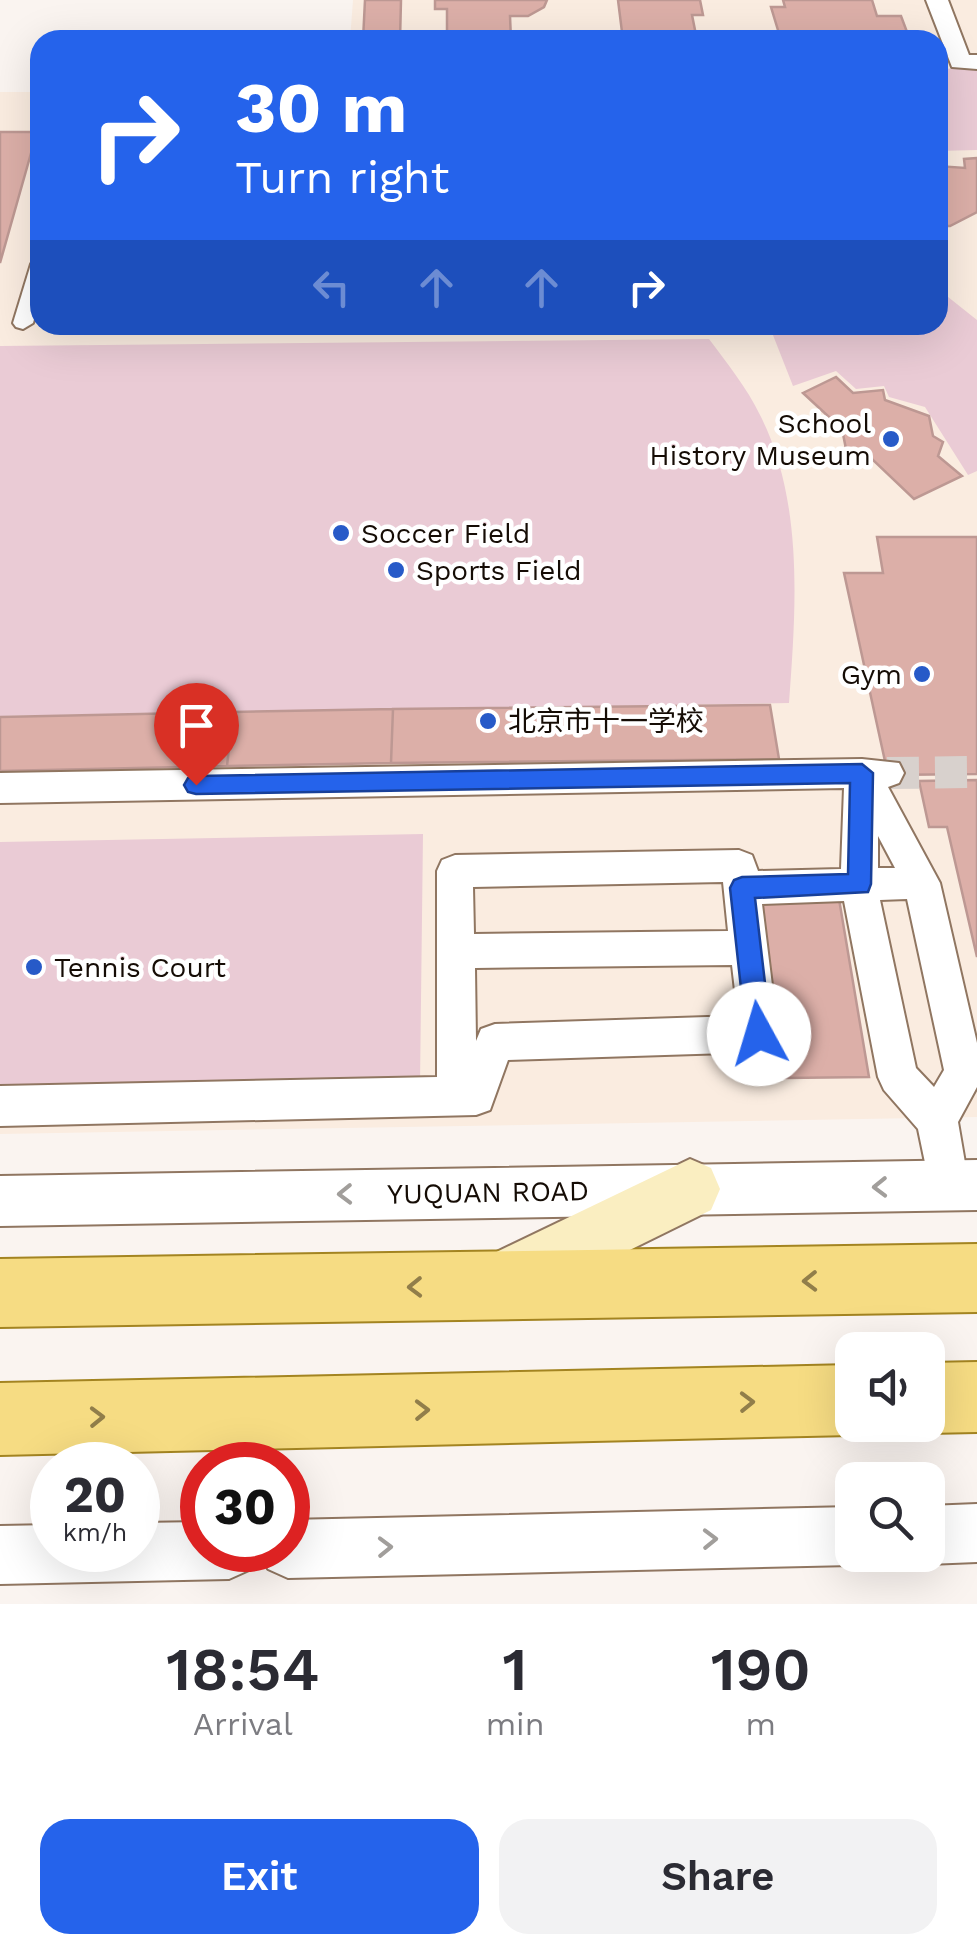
<!DOCTYPE html>
<html lang="en">
<head>
<meta charset="utf-8">
<style>
  :root { --surface:#fff; --page:#f2f2f3; --text:#2b2b33; --muted:#7c7c81; --accent:#2563eb }
  body { margin:0; font-family:"Work Sans","Noto Sans SC",sans-serif; background:var(--page); color:var(--text); height:100vh; display:flex; flex-direction:column; font-size:38px; white-space:nowrap }
  * { box-sizing:border-box; margin:0 }
  p { font-size:32px; color:var(--muted) }
  .icon { flex:none; width:55px; height:55px; fill:none; stroke:currentColor; stroke-width:2; stroke-linecap:round; stroke-linejoin:round }
  .map { position:relative; height:1604px; overflow:hidden }
  .drawer { display:flex; flex-direction:column; background:var(--surface); flex:1 }
  .drawer>* { flex:none }
  .guide { position:absolute; left:30px; top:30px; width:918px; height:305px; border-radius:30px; box-shadow:0 10px 40px #0002; background:#2563eb; color:#fff; overflow:hidden }
  .fabs { position:absolute; left:835px; top:1332px; display:grid; gap:20px }
  .fabs a { display:grid; place-items:center; width:110px; height:110px; border-radius:20px; background:var(--surface); box-shadow:0 10px 40px #0002; font-size:50px }
  .speed { position:absolute; left:30px; top:1442px; display:flex; gap:20px; font-size:50px; font-weight:700; text-align:center }
  .speed>* { display:grid; place-content:center; width:130px; height:130px; border-radius:50%; background:var(--surface); box-shadow:0 10px 40px #0002; line-height:1 }
  .speed small { font-size:25px; font-weight:400 }
  .speed .limit { border:15px solid #d22; background:#fff; color:#111 }
  .pin { position:absolute; display:grid; place-items:center; width:85px; height:85px; color:#fff; margin:-102px -42px; border-radius:50% 50% 50% 0; rotate:-45deg; box-shadow:0 0 10px #0007 }
  .pin .icon { rotate:45deg }
  .me { position:absolute; width:110px; margin:-55px; rotate:354deg; stroke-linejoin:round; filter:drop-shadow(0 0 8px #0008) }
  .turn { display:flex; align-items:center; gap:35px; height:210px; padding:0 40px; font-size:45px }
  .turn .icon { width:130px; height:130px; stroke-width:2.5 }
  .turn b { display:block; font-size:70px; line-height:85px }
  .lanes { display:flex; align-items:center; height:95px; padding:0 40px; background:#0003; justify-content:center; gap:50px; direction:ltr }
  .lanes .off { opacity:.35 }
  .eta { display:flex; justify-content:space-evenly; align-items:center; height:170px; text-align:center }
  .eta b { font-size:60px; font-weight:600; line-height:70px }
  .primary-button { display:flex; gap:20px; margin-top:auto; padding:20px 40px }
  .primary-button a { flex:1; height:115px; border-radius:30px; background:var(--accent); color:#fff; font-size:40px; font-weight:600; line-height:115px; text-align:center }
  .primary-button a+a { background:var(--page); color:var(--text) }
  .map>svg:first-child { display:block }
  .built { fill:#faece0 }
  .green { fill:#eacbd5 }
  .building { fill:#dcafa8; stroke:#bd9893; stroke-width:2.5 }
  .lines { fill:none; stroke-linecap:round; stroke-linejoin:round }
  .minor-tunnel { stroke:#d8d1cd; stroke-width:32; stroke-dasharray:32 16; stroke-linecap:butt }
  .pedestrian-casing { stroke:#907661; stroke-width:4 }
  .minor-casing { stroke:#907661; stroke-width:4 }
  .tertiary-casing { stroke:#907661; stroke-width:4 }
  .secondary-casing { stroke:#907661; stroke-width:4 }
  .primary-casing { stroke:#a38421; stroke-width:4 }
  .pedestrian { fill:#fff; fill-rule:evenodd }
  .minor { fill:#fff; fill-rule:evenodd }
  .tertiary { fill:#fff; fill-rule:evenodd }
  .secondary { fill:#faeec1; fill-rule:evenodd }
  .primary { fill:#f6dc83; fill-rule:evenodd }
  .oneway { stroke:#a19e9b }
  .oneway2 { stroke:#917e4a }
  .route { fill:#2563eb; stroke:#184099; stroke-width:2.5 }
  .poi-dot { fill:#275ac8; stroke:#fff; stroke-width:4 }
  .labels { text-anchor:middle; stroke-width:9; stroke-linejoin:round; paint-order:stroke }
  .poi-label { font-size:28px; fill:#150c05; stroke:#fff; text-anchor:start }
  .street-label { font-size:28px; fill:#150c05; stroke:#fff }
</style>
</head>
<body>
<div class="map">
<svg width="977" height="1604" viewBox="0 0 977 1604">
  <rect width="100%" height="100%" fill="#faf4f0"/>
  <path class="built" d="M353,0H977V1117L0,1134V92H40V325H938V40H350Z"/>
  <path class="green" d="M977,68V150L938,151V69Z
    M938,289L977,320V471L968,475L925,407L889,397L884,386L856,389L836,371L793,386L769,325H938Z
    M709,339C727,363 747,388 760,415C804,502 796,608 789,703L0,716V346Z
    M423,834L420,1084L0,1092V842Z"/>
  <path class="building" d="M365,0H401L400,40H363Z
    M435,0H547L544,7L528,16H510L511,40H447V9H435Z
    M618,0H700L703,15H692L697,40H623Z
    M783,0H872L877,16H901L910,40H781L771,7H785Z
    M0,132H37L0,263Z
    M977,158V212L950,226H938V166L965,168L964,159Z
    M836,377L853,393L883,390L885,400L929,416L933,436L943,442L938,456L962,476L914,499L870,457L846,449L842,429L803,393Z
    M877,537H977V774L888,775L844,573H883Z
    M770,705L779,759L391,763L393,709Z
    M393,709L391,763L227,766L233,712Z
    M233,712L227,766L0,771V717Z
    M977,780V957L947,827H929L919,781Z
    M758,899H839L869,1077L785,1078Z"/>
  <g class="lines">
    <path class="minor-tunnel" d="M887,773L977,772"/>
    <defs>
      <path id="pedestrian" d="M40,258V297L33,323L23,329L16,327L13,323L31,264Z"/>
      <path id="minor" d="M926,0H948L969,55H977V69L952,67Z
        M862,759L899,763L904,773L899,783L888,787L940,883L977,1043V1087L958,1122L969,1186L963,1201L948,1207L933,1201L918,1129L884,1090L878,1077L844,901L762,904L778,1034L773,1047L759,1052L508,1060L490,1110L476,1115L0,1126V1086L437,1077V871L442,860L455,855L739,850L752,855L758,871L841,869L844,788L0,803V773ZM878,836L895,868H878ZM723,882L728,931L474,934L473,887ZM907,899L944,1070L934,1087L916,1068L880,900ZM732,965L738,1016L495,1024L481,1029L476,1041L475,968Z"/>
      <path id="tertiary" d="M977,1160V1210L0,1226V1176Z
        M977,1504V1562L928,1564L908,1555H928V1506Z
        M852,1507V1555H873L852,1565L288,1578L268,1569L259,1550H288V1520Z
        M202,1522V1550H258L249,1570L229,1579L0,1584V1526L52,1525V1550H138V1523Z"/>
      <path id="secondary" d="M690,1159L711,1168L720,1189L711,1210L506,1311L484,1302L475,1280L484,1258Z"/>
      <path id="primary" d="M977,1244V1312L0,1327V1259Z
        M977,1362V1432L928,1433L908,1425H928V1363Z
        M852,1365V1425H877L852,1435L0,1455V1383Z"/>
    </defs>
    <use href="#pedestrian" class="pedestrian-casing"/>
    <use href="#minor" class="minor-casing"/>
    <use href="#tertiary" class="tertiary-casing"/>
    <use href="#secondary" class="secondary-casing"/>
    <use href="#primary" class="primary-casing"/>
    <use href="#pedestrian" class="pedestrian"/>
    <use href="#minor" class="minor"/>
    <use href="#tertiary" class="tertiary"/>
    <use href="#secondary" class="secondary"/>
    <use href="#primary" class="primary"/>
  </g>
  <defs><path id="oneway-chevron" d="M-2-3.5L2.5 0L-2 3.5" fill="none" stroke-width="1.6" stroke-linecap="round" stroke-linejoin="round" transform="scale(2.5)"/></defs>
  <g class="oneway">
    <use href="#oneway-chevron" transform="translate(880 1187) rotate(179)"/>
    <use href="#oneway-chevron" transform="translate(345 1194) rotate(179)"/>
    <use href="#oneway-chevron" transform="translate(710 1539) rotate(-1)"/>
    <use href="#oneway-chevron" transform="translate(385 1547) rotate(-1)"/>
  </g>
  <g class="oneway2">
    <use href="#oneway-chevron" transform="translate(810 1281) rotate(179)"/>
    <use href="#oneway-chevron" transform="translate(415 1287) rotate(179)"/>
    <use href="#oneway-chevron" transform="translate(747 1402) rotate(-1)"/>
    <use href="#oneway-chevron" transform="translate(422 1410) rotate(-1)"/>
    <use href="#oneway-chevron" transform="translate(97 1417) rotate(-1)"/>
  </g>
  <path class="route" d="M862,764L873,773L871,884L868,892L755,898L771,1034L768,1043L759,1046L750,1043L746,1034L730,888L734,880L742,877L848,874L850,783L196,794L188,792L184,785L188,778L196,776Z"/>
  <g class="poi-dot">
    <circle cx="891" cy="439" r="10"/>
    <circle cx="341" cy="533" r="10"/>
    <circle cx="396" cy="570" r="10"/>
    <circle cx="922" cy="674" r="10"/>
    <circle cx="488" cy="721" r="10"/>
    <circle cx="34" cy="967" r="10"/>
  </g>
  <g class="labels">
    <g class="poi-label">
      <text x="871" y="433" text-anchor="end">School<tspan x="871" dy="32">History Museum</tspan></text>
      <text x="361" y="543">Soccer Field</text>
      <text x="416" y="580">Sports Field</text>
      <text x="902" y="684" text-anchor="end">Gym</text>
      <text x="508" y="731">北京市十一学校</text>
      <text x="54" y="977">Tennis Court</text>
    </g>
    <g class="street-label">
      <text transform="translate(488 1192) rotate(-1)" y="10">YUQUAN ROAD</text>
    </g>
  </g>
</svg>
<div class="fabs">
<a><svg class="icon" aria-label="sound" viewBox="0 0 24 24"><path d="M4 9h4l5-4v14l-5-4H4zM17 9q2 3 0 6"/></svg></a>
<a><svg class="icon" aria-label="search" viewBox="0 0 24 24"><circle cx="10" cy="10" r="6"/><path d="M15 15l6 6"/></svg></a>
</div>
<div class="speed"><div>20<small>km/h</small></div><div class="limit">30</div></div>
<div class="pin" style="left:196px;top:785px;background:#d93025"><svg class="icon" aria-label="arrive" viewBox="0 0 24 24"><path d="M6 21V4h12l-3 4 3 4H6"/></svg></div>
<svg class="me" style="left:759px;top:1034px" viewBox="-20 -20 40 40"><circle r="19" fill="#fff"/><path d="M0-13L10 11 0 6-10 11z" fill="#2563eb"/></svg>
<div class="guide">
<div class="turn"><svg class="icon" aria-label="right" viewBox="0 0 24 24"><path d="M7 20v-9h11M14 6l5 5-5 5"/></svg><div><b>30 m</b>Turn right</div></div>
<div class="lanes"><svg class="icon off" aria-label="left" viewBox="0 0 24 24"><path d="M17 20v-9H6M10 6l-5 5 5 5"/></svg><svg class="icon off" aria-label="ahead" viewBox="0 0 24 24"><path d="M12 20V5M6 11l6-6 6 6"/></svg><svg class="icon off" aria-label="ahead" viewBox="0 0 24 24"><path d="M12 20V5M6 11l6-6 6 6"/></svg><svg class="icon" aria-label="right" viewBox="0 0 24 24"><path d="M7 20v-9h11M14 6l5 5-5 5"/></svg></div>
</div>
</div>
<section class="drawer">
<div class="eta">
<div><b>18:54</b><p>Arrival</p></div>
<div><b>1</b><p>min</p></div>
<div><b>190</b><p>m</p></div>
</div>
<div class="primary-button"><a>Exit</a><a>Share</a></div>
</section>
</body>
</html>
